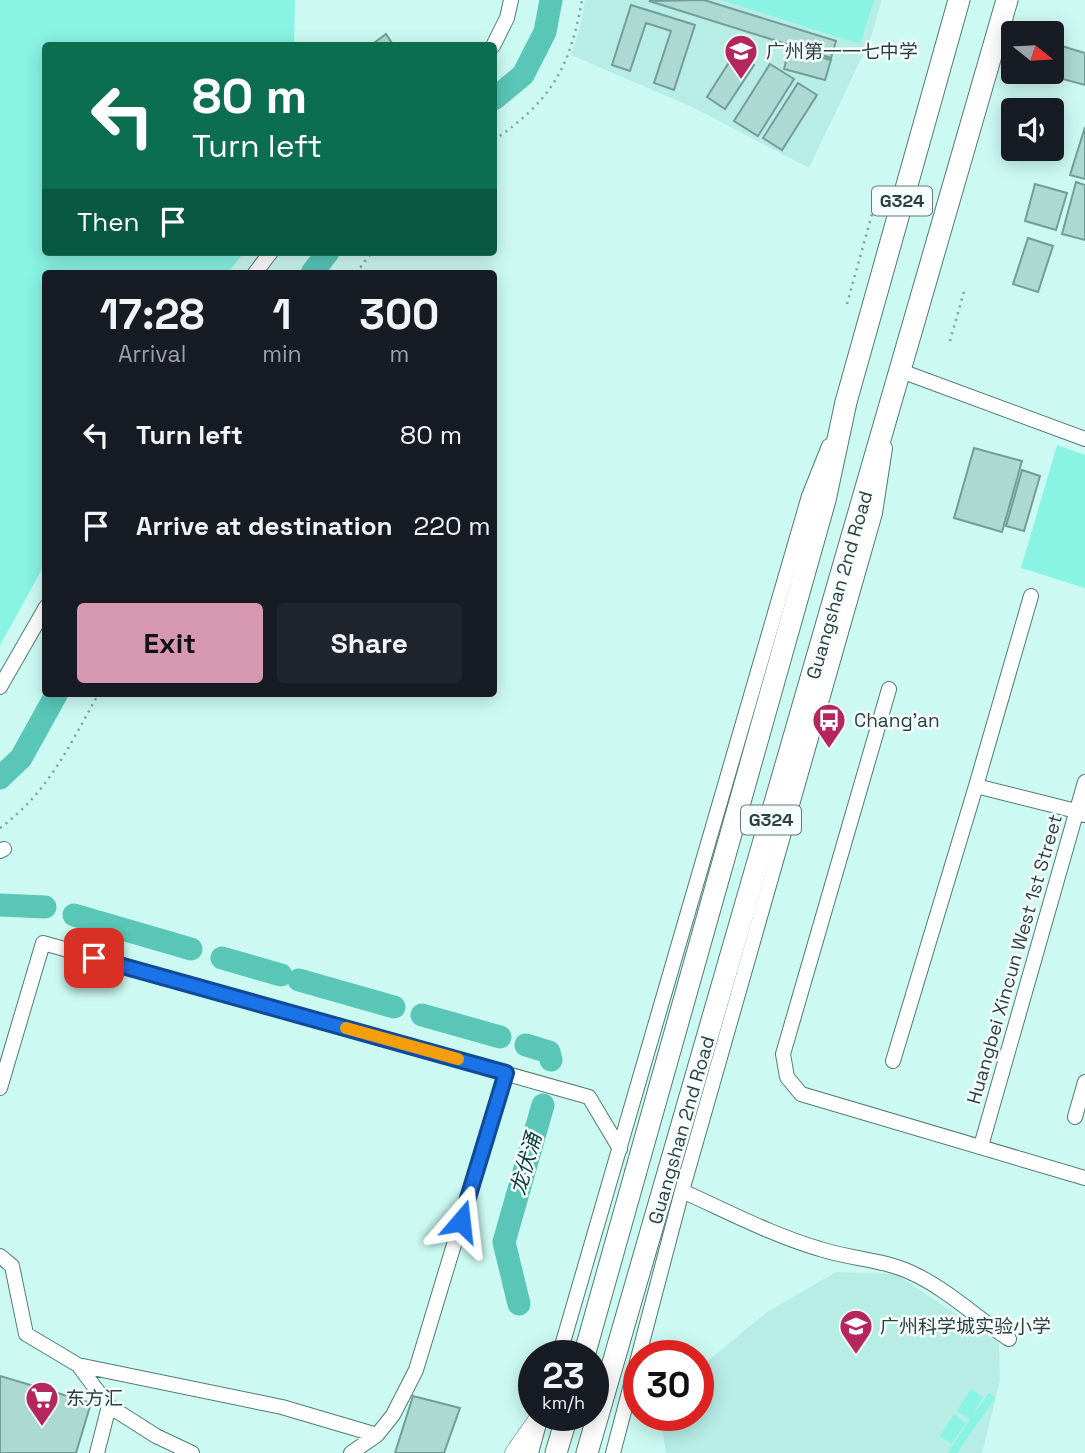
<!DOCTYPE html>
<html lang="en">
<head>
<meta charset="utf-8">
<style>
  :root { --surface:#171b24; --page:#20242c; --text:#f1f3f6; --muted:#9ea1a6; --accent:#d697b1 }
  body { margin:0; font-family:"Space Grotesk","Noto Sans SC",sans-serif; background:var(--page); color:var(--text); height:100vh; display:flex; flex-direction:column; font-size:26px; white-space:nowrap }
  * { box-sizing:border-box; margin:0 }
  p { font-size:23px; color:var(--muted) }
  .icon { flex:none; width:38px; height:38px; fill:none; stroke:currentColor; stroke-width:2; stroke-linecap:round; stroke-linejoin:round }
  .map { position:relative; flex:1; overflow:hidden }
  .drawer { position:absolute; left:42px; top:270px; width:455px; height:427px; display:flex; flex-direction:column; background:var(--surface); border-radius:7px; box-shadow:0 4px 18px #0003 }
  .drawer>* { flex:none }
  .banner { position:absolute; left:42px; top:42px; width:455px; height:214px; border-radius:7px; box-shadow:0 4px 18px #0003; background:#0b6e4f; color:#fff; overflow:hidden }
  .needle { width:46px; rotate:108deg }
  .fabs { position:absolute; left:1001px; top:21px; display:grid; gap:14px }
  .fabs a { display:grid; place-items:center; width:63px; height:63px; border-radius:7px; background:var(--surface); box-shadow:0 4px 18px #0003; font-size:35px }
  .speed { position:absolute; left:518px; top:1340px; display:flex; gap:14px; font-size:35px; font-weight:700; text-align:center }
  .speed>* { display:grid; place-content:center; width:91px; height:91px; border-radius:50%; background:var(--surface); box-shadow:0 4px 18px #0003; line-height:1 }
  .speed small { font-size:18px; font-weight:400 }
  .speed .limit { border:10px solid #d22; background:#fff; color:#111 }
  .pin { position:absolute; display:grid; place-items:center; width:60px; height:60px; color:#fff; margin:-30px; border-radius:14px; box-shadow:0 4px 10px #0006 }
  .me { position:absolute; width:77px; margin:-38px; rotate:17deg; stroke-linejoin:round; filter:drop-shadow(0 0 5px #0008) }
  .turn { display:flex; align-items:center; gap:24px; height:147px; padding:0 35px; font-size:32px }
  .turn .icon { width:91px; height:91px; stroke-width:2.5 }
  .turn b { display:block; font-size:49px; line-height:60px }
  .then { display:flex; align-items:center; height:66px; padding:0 35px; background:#0003; gap:14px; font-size:26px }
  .eta { display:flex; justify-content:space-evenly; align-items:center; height:119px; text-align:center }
  .eta b { font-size:42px; font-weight:600; line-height:49px }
  .cta { display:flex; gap:14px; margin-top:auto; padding:14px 35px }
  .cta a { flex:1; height:80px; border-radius:7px; background:var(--accent); color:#111; font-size:28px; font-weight:600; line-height:80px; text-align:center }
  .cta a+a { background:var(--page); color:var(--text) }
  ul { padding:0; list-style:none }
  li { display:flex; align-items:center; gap:21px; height:91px; padding:0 35px }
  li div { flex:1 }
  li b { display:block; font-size:26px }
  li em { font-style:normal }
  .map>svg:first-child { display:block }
  .built { fill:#b7ede5 }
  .green { fill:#89f3e4 }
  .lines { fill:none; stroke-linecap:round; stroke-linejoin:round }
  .river { stroke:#59c6b7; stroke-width:23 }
  .building { fill:#acd9d1; stroke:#739e97; stroke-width:2 }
  .minor-casing { stroke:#517b74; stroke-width:16 }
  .major-casing { stroke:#517b74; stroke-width:19 }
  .highway-casing { stroke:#517b74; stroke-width:23 }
  .path { stroke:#7f9f9a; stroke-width:2.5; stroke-dasharray:2 5; stroke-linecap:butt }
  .minor { stroke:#fff; stroke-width:14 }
  .major { stroke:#fff; stroke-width:18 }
  .highway { stroke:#fff; stroke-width:21 }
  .highway-bridge-casing { stroke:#517b74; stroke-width:23; stroke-linecap:butt }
  .highway-bridge { stroke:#fff; stroke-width:21 }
  .route-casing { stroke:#114b97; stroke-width:18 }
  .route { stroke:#1a73e8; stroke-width:12 }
  .slow { stroke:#f59e0b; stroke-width:12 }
  .labels { text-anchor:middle; stroke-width:5; stroke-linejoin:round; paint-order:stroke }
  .shield { fill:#f5fefc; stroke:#6a7976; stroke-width:2 }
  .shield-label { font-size:18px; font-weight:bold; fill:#2e403d }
  .poi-label { font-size:19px; fill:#2e403d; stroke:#f5fefc; text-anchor:start }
  .street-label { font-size:19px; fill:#2e403d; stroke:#f5fefc }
  .water-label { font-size:21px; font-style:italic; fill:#0c3f39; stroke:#f5fefc }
</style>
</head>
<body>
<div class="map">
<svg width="1085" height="1453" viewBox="0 0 1085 1453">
  <rect width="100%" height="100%" fill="#ccfaf2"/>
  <path class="built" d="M585,0H882L870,40L809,168L692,107L571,55L580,28Z
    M836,1272L896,1274L999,1343L1000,1381L982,1453H666L660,1416H698V1369L767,1312Z"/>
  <path class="green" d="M0,0H295L294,45L46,46V252H244L228,273H46L45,564L0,645Z
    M721,0H874L860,44Z
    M1057,445L1085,455V588L1021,568Z
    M971,1389L983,1397L971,1418L989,1393L995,1398L957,1453H948L970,1419L957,1411Z
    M954,1414L966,1423L952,1444L940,1436Z"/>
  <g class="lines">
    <path class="river" d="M494,99L523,75L545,32L551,0
      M312,273L328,252
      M0,778L21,758L57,693
      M0,905L45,907
      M74,915L191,949
      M222,958L281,975
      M299,980L394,1007
      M422,1015L500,1037
      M526,1045L549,1052L551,1060
      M519,1304L504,1242L543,1105"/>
  </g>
  <path class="building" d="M704,0L836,41L831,58L649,1Z
    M631,5L695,25L674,90L654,83L671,31L646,23L630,71L612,65Z
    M386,34L394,46H370Z
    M1052,43L1085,53V85L1037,72H1052Z
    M789,49L831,60L825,80L784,69Z
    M735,53L754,65L725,109L707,97Z
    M770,64L794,79L758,136L734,121Z
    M798,83L817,95L782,150L763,138Z
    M1085,127V179L1070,175Z
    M1076,182L1085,185V240L1062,234Z
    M1035,184L1067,193L1056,230L1025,221Z
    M1028,238L1053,246L1038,292L1013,284Z
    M974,448L1022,461L1002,532L954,518Z
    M1022,470L1040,476L1024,531L1006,526Z
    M0,1376L91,1403L76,1453H0Z
    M413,1396L460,1408L444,1453H395Z"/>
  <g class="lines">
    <defs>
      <path id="minor" d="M493,46L507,18L511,0
        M255,273L271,252
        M899,380L901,371L1085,439
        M1031,596L976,786L1076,811L1084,815
        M0,687L46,607
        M889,689L783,1054L787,1077L801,1094L1085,1178
        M0,851L4,849
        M893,1061L976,786
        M0,1088L43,943L589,1097L620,1149
        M1075,1117L1085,1082
        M981,1146L1085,782
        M682,1191C727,1211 772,1235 820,1249C850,1259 883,1259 912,1273C947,1289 977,1318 1009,1339
        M0,1256L12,1266L26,1334L78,1365L282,1407L377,1435
        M559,1356L809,496L829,446
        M78,1365L109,1406L156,1436L192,1453
        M97,1453L109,1406
        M351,1453L377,1435L393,1415L416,1370L506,1073
        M531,1453L540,1420
        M613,1453L682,1191L875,513L885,448"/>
      <path id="major" d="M514,1453L540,1416"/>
      <path id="highway" d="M636,1171L825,500L846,402L959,0
        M556,1453L567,1416
        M587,1453L1007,0"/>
    </defs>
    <use href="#minor" class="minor-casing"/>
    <use href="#major" class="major-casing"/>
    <use href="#highway" class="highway-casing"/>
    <path class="path" d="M494,140C551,101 570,68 582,0
      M356,273L372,252
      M847,304L874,207
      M950,341L965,288
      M0,828C49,792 70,744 99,693"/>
    <use href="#minor" class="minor"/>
    <use href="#major" class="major"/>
    <use href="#highway" class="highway"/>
    <defs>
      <path id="highway-bridge" d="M584,1356L636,1171"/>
    </defs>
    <use href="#highway-bridge" class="highway-bridge-casing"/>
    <use href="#highway-bridge" class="highway-bridge"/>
  </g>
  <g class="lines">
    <defs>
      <path id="route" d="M94,958L506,1073L461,1221"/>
    </defs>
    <use href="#route" class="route-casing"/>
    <use href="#route" class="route"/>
    <path class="slow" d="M346,1028L458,1059"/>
  </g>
  <defs>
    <symbol id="school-pin" viewBox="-11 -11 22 30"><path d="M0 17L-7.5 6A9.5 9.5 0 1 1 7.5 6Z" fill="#b4265c" stroke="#f5fefc"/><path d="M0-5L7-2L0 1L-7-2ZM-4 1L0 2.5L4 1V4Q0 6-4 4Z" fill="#fff"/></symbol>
    <symbol id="bus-pin" viewBox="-11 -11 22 30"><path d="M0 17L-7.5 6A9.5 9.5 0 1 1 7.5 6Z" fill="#b4265c" stroke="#f5fefc"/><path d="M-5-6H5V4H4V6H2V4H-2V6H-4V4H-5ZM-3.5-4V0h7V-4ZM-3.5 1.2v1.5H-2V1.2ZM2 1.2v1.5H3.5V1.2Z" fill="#fff"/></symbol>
    <symbol id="supermarket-pin" viewBox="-11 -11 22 30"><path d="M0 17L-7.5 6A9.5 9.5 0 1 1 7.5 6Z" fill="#b4265c" stroke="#f5fefc"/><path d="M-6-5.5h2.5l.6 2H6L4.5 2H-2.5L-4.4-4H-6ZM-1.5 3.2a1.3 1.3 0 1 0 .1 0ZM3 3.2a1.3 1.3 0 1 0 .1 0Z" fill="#fff"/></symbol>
  </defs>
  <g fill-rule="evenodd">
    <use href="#school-pin" x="722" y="32" width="38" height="52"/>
    <use href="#bus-pin" x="810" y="701" width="38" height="52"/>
    <use href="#school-pin" x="837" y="1307" width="38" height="52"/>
    <use href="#supermarket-pin" x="23" y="1379" width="38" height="52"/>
  </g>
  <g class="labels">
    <g class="shield">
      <rect x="872" y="186.5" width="60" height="29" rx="5"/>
      <rect x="741" y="805.5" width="60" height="29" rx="5"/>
    </g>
    <g class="shield-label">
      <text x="902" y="207">G324</text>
      <text x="771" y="826">G324</text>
    </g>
    <g class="poi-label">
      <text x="766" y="58">广州第一一七中学</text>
      <text x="854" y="727">Chang'an</text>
      <text x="880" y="1333">广州科学城实验小学</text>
      <text x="66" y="1405">东方汇</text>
    </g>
    <g class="street-label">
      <text transform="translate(839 585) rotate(-74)" y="7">Guangshan 2nd Road</text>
      <text transform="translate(1014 959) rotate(-74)" y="7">Huangbei Xincun West 1st Street</text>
      <text transform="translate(681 1130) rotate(-74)" y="7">Guangshan 2nd Road</text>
    </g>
    <g class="water-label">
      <text transform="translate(526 1164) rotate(-74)" y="7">龙伏涌</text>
    </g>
  </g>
</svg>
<div class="fabs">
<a><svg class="needle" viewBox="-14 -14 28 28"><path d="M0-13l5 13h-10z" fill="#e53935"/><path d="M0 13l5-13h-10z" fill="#9ea1a6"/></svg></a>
<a><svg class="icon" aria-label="sound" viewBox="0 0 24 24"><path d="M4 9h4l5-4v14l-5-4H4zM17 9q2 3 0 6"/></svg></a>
</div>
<div class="speed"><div>23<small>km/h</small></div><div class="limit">30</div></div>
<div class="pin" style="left:94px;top:958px;background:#d93025"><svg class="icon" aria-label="arrive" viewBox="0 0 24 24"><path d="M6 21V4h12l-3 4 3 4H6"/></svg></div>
<svg class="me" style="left:461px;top:1221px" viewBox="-20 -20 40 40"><path d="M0-17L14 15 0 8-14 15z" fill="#1a73e8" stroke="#fff" stroke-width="4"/></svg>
<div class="banner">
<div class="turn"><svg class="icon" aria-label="left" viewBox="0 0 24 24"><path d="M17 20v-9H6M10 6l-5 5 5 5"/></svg><div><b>80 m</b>Turn left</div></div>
<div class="then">Then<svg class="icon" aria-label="arrive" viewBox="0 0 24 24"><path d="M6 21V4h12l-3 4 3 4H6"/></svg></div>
</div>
<section class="drawer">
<div class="eta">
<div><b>17:28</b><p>Arrival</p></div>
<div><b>1</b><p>min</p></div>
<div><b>300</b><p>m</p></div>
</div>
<ul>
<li><svg class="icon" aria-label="left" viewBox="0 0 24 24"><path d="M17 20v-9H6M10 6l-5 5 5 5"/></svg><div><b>Turn left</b></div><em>80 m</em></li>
<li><svg class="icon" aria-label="arrive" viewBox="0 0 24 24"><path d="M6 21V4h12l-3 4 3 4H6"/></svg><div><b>Arrive at destination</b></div><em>220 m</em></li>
</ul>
<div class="cta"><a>Exit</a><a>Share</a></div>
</section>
</div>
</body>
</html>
